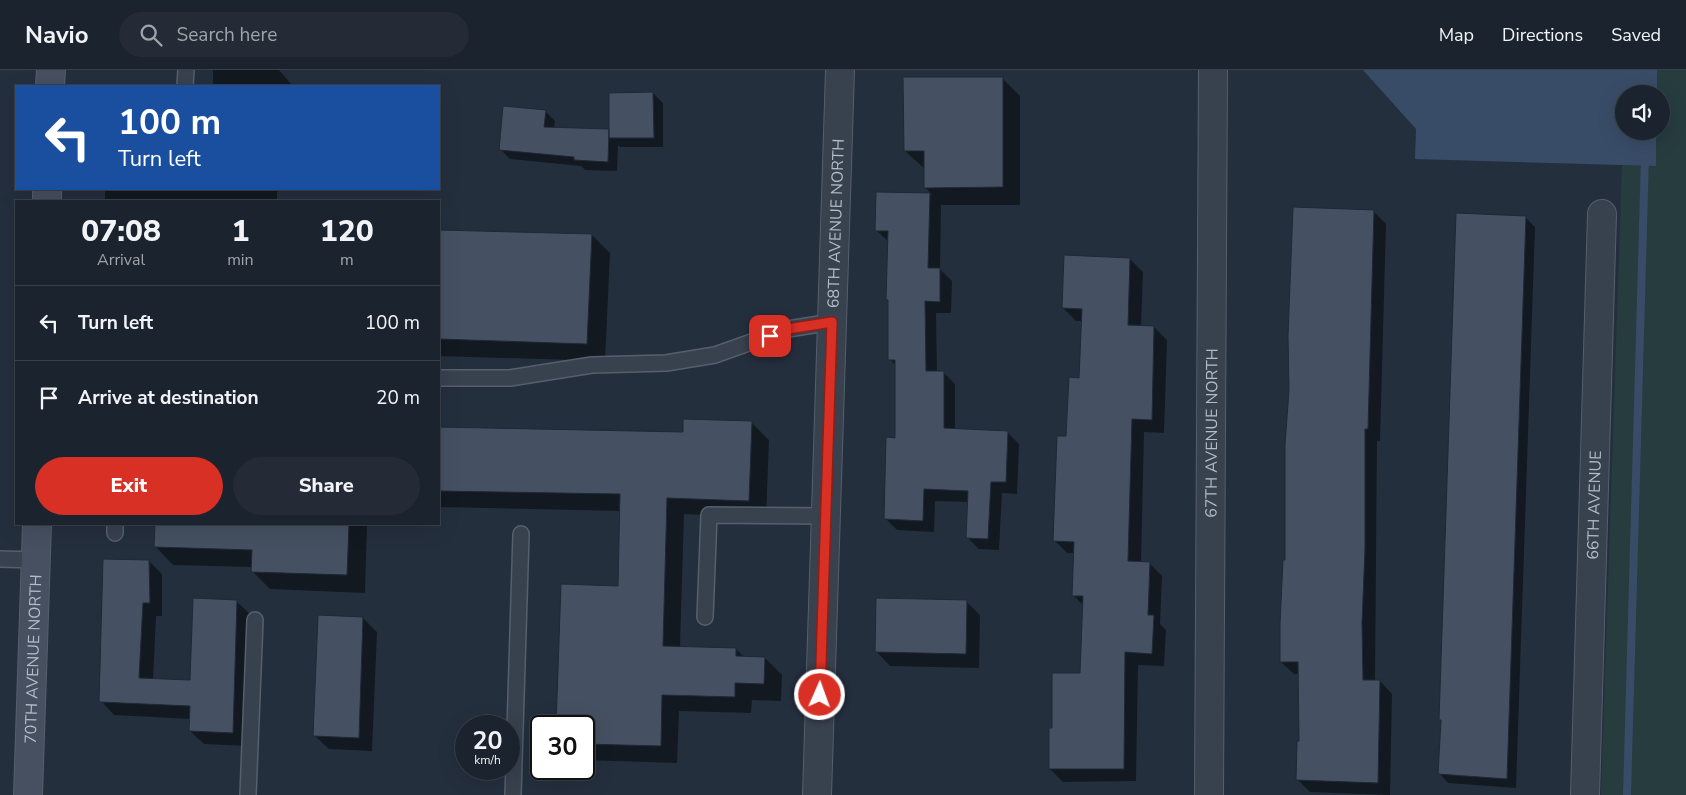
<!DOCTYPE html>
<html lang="en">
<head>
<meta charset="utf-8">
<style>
  :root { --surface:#1b232e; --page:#242b36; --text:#f1f3f6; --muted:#a0a4aa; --line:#39404a; --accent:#d93025 }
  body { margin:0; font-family:"Nunito Sans",sans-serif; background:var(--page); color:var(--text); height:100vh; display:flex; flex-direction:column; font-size:19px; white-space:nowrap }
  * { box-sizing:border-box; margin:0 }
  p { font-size:16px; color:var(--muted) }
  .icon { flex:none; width:28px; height:28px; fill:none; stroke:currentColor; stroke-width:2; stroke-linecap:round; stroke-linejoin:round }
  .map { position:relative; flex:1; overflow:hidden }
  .side { position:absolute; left:15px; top:130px; width:425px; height:325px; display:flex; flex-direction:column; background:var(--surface); border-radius:0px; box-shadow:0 5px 20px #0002,0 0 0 1px var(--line) }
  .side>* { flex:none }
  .guide { position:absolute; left:15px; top:15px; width:425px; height:105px; border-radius:0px; box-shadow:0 5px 20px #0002,0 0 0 1px var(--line); background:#1a4fa0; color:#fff; overflow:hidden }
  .controls { position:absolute; left:1615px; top:15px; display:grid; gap:10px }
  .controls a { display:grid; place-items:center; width:55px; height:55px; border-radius:50%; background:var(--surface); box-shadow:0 5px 20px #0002,0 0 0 1px var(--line); font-size:25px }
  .speed { position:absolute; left:455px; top:645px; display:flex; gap:10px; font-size:25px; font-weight:700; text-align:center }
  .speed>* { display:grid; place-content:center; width:65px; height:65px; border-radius:50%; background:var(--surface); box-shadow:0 5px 20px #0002,0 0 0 1px var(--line); line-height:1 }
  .speed small { font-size:12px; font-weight:400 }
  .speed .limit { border:2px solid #111; border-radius:8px; background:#fff; color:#111 }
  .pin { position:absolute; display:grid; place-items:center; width:42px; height:42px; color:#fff; margin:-21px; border-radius:10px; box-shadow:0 2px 8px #0006 }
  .me { position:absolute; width:55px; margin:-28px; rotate:2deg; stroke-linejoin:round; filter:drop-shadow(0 0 4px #0008) }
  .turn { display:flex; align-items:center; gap:18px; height:105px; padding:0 20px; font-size:22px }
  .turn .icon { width:65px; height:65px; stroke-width:2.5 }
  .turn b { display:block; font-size:35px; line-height:42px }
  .eta { display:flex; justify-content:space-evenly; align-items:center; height:85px; text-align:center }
  .eta b { font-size:30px; font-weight:800; line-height:35px }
  .button { display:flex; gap:10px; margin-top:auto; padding:10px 20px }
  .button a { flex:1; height:58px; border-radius:30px; background:var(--accent); color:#fff; font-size:20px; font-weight:800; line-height:58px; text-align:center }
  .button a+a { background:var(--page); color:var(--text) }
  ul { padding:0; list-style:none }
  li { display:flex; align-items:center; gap:15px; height:75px; padding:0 20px; border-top:1px solid var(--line) }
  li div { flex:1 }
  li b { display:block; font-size:19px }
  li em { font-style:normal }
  header { display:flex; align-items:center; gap:30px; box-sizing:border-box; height:70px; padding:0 25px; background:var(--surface); border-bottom:1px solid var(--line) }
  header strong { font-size:24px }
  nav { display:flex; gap:28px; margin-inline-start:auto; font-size:18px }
  .search { width:350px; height:45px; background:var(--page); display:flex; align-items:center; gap:12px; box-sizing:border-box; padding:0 18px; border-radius:28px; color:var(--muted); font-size:19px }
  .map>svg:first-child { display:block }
  .green { fill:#263c3f }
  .water { fill:#394c67 }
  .shadow { fill:#0007 }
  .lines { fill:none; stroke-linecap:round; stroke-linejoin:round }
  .stream { stroke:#394c67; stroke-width:8 }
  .building { fill:#455162; stroke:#1f2835 }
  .lane-casing { stroke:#565f6c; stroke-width:18 }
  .street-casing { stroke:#565f6c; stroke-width:30 }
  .secondary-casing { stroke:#565f6c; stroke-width:30 }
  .lane { stroke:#38414e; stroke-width:15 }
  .street { stroke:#38414e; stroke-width:28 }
  .secondary { stroke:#465061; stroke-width:28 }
  .route-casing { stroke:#8d1f18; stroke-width:12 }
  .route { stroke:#d93025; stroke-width:9 }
  .labels { text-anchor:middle; stroke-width:5; stroke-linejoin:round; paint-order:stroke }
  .street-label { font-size:16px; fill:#b4bcc9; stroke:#1d2633 }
</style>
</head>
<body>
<header>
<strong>Navio</strong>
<div class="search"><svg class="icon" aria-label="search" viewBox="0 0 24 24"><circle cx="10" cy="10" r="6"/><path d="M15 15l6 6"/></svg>Search here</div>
<nav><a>Map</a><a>Directions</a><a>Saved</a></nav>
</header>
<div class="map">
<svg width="1686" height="725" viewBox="0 0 1686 725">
  <rect width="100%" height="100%" fill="#242f3e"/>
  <path class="green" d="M1657,0H1686V725H1601L1622,95L1656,96V61H1661V24H1657Z"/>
  <path class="water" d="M1363,0H1657V24H1624V61H1656V96L1415,89L1416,59Z"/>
  <path class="shadow" d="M213,0H279L293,16H213Z
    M1002,8L1020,26V135H941L940,199L952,211L951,243H936L937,302H943L955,314V360L1007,362L1019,374L1017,424L1002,423L999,480L979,479L967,467L969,432L935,431L934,462L897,460L885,448L896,369V296L890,289L889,172L877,161L878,123L932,125L925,117V99L905,81Z
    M653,23L663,33V77H620L618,75L617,101L585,100L581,96L510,89L501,80L545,41L555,51L554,58L611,62Z
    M105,119H277V131H105Z
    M1373,141L1386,154L1380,371H1377L1375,611H1380L1392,624L1390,725L1310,722L1297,709L1300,672V604H1294L1281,592L1286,492Z
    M1525,147L1535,157L1516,718L1448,713L1439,703L1442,652L1440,650Z
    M439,161L592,165L610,183L605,291L439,286Z
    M1130,189L1143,202L1141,257H1154L1167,270L1164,363L1144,362L1141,493H1149L1162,506L1160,554L1166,560L1164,596L1138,595L1136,711L1063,712L1050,699L1053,659L1081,604L1083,535L1073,525L1075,483H1067L1054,470L1067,367L1080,309L1083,251H1076L1063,238Z
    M752,353L769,370L766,448L684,444L680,578L736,579L745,588H765L782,605L781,631L752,630L751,643L679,641L677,693L584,690V656H557L562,515L619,517L621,441L439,437V358L684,363Z
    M156,454H367L365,523L270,519L252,501V497L173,495L155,476Z
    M149,491L162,504V546H156L153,610L192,611L236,531L250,544L246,676L204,674L190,661L191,649L114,645L101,631Z
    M966,531L980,545L979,598L890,596L876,581Z
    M363,548L377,562L372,681L329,679L314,665Z"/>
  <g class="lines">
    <path class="stream" d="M1627,725L1645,86"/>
  </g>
  <path class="building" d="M903,7H1003V117L924,118V81H904Z
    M653,22L654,68H609V23Z
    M503,36L546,40L544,57L609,59L608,92L574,90V87L499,80Z
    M876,122L930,123L928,198H940V232L925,231L926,301H944V358L1008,361L1006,412H991L988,469L966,468L968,421L924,419L923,451L884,449L886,367L895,368V290H888V230H886L888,161H875Z
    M1293,137L1374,140L1368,359H1365V479L1362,553L1363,610H1380L1378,713L1296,710L1297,671H1299L1298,592H1280V554L1283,490H1285V375L1289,320L1288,266Z
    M1456,143L1526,146L1507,709L1438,704L1441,650H1439Z
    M439,160L592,164L587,274L439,269Z
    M1064,185L1130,188L1128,255L1154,256L1152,350L1132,349L1128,491L1150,492L1148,545H1154L1152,584L1125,582L1124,699H1049V658H1052V603H1080L1083,526H1072L1074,472L1053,471L1057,366H1066L1069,307L1079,308L1082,239L1062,238Z
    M683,349L752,351L749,431L667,428L663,576L736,578V586L765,587L764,614L735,613V627L662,625L661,676L584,674V656H556L561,514L618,516L620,424L439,421V357L683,362Z
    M155,454H349L347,505L251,502L252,480L154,477Z
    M103,489L149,490L150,533H143L139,608L190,610L193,528L237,530L233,663L189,661L190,636L99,632Z
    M876,528L967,530L966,584L875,582Z
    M318,545L363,547L359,668L313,666Z"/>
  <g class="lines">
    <defs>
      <path id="lane" d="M185,16L186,0
        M439,308H510L592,295L666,293L715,285L788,259L832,252
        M115,463V454
        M0,489L36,490
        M705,547L709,445L826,446
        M248,725L255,550
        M513,725L521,464"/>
      <g id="street">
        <path id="s1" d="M817,725L840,0"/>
        <path id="s2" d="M1209,725L1213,0"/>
        <path id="s3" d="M1585,725L1602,144"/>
      </g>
      <g id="secondary">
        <path d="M50,16L51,0"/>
        <path d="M47,131V119"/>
        <path id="s4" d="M28,725L37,454"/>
      </g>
    </defs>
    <use href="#lane" class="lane-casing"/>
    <use href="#street" class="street-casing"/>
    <use href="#secondary" class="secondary-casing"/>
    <use href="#lane" class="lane"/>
    <use href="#street" class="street"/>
    <use href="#secondary" class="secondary"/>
  </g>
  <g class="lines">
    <defs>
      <path id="route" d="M770,266L788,259L832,252L820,625"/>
    </defs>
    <use href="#route" class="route-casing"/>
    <use href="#route" class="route"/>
  </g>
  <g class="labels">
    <g class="street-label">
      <text dy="6" stroke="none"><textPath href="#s1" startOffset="572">68TH AVENUE NORTH</textPath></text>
      <text dy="6" stroke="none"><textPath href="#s2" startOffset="362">67TH AVENUE NORTH</textPath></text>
      <text dy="6" stroke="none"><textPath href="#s3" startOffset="290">66TH AVENUE</textPath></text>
      <text dy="6" stroke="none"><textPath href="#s4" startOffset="136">70TH AVENUE NORTH</textPath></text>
    </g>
  </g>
</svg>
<div class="controls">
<a><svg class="icon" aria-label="sound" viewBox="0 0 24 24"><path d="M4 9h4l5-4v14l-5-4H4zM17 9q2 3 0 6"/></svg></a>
</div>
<div class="speed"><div>20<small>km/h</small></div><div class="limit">30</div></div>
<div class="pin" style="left:770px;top:266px;background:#d93025"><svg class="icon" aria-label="arrive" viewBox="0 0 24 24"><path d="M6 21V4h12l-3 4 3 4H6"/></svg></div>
<svg class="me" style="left:820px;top:625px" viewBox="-20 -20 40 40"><circle r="17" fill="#d93025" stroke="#fff" stroke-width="3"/><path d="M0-11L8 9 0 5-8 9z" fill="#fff"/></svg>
<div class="guide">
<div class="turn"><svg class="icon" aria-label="left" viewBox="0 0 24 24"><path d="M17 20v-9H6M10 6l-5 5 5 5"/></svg><div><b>100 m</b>Turn left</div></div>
</div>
<section class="side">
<div class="eta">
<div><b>07:08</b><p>Arrival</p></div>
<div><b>1</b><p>min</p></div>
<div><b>120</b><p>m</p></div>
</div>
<ul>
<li><svg class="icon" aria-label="left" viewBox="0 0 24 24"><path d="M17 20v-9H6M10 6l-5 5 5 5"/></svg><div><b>Turn left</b></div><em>100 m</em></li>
<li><svg class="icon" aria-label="arrive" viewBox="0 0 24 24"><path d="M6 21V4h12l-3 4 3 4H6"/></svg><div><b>Arrive at destination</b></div><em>20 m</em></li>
</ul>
<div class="button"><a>Exit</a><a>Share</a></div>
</section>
</div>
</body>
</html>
